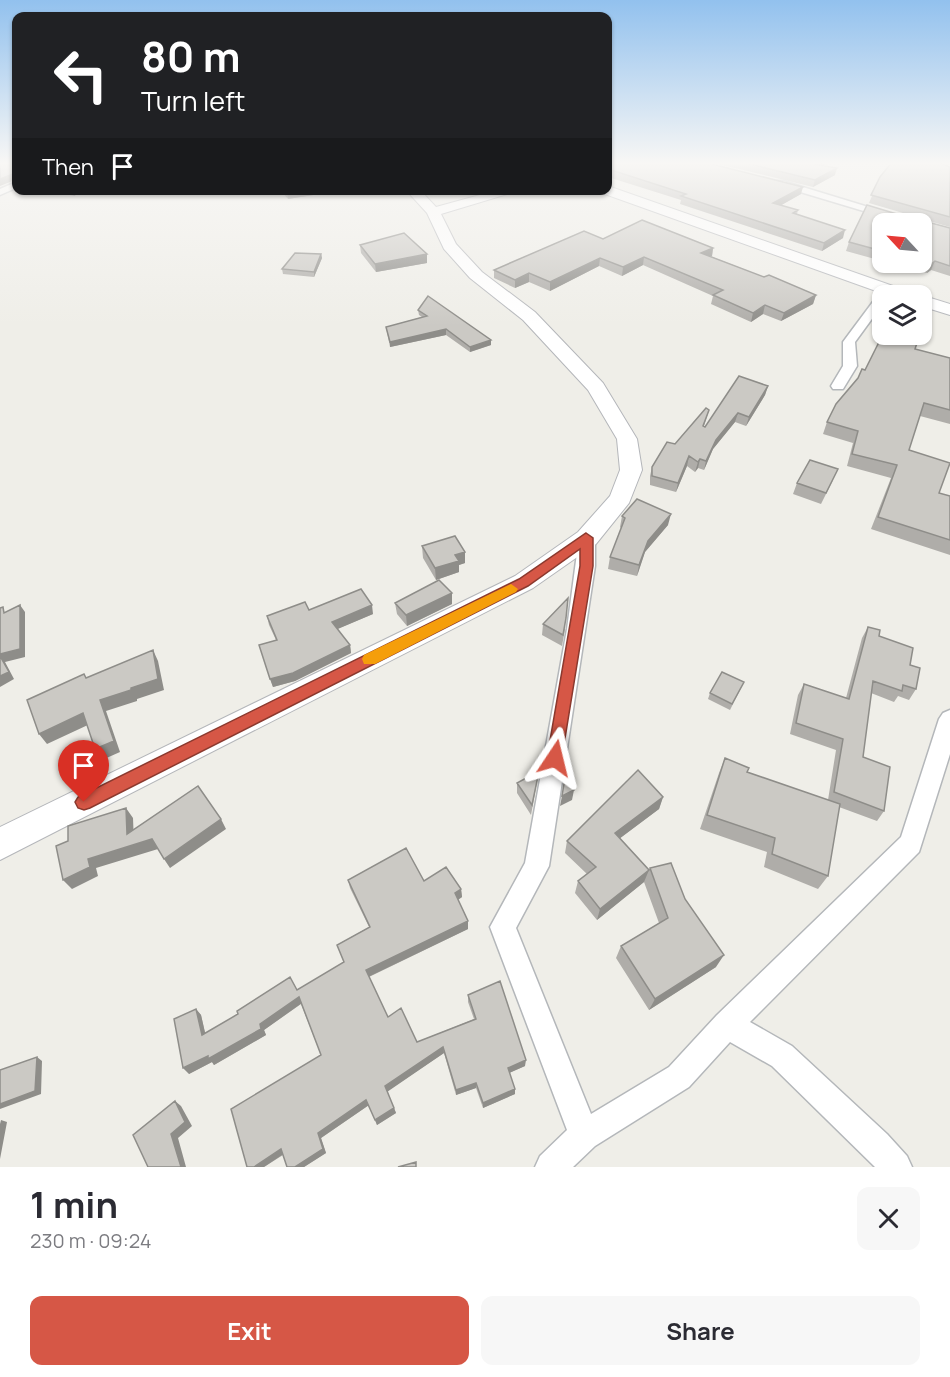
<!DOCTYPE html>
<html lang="en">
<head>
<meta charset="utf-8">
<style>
  :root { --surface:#fff; --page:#f7f7f7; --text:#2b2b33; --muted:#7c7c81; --accent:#d65746 }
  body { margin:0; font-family:Manrope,sans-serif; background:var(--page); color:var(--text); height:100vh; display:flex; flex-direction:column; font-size:22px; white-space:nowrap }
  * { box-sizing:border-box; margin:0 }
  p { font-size:20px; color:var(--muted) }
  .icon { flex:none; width:33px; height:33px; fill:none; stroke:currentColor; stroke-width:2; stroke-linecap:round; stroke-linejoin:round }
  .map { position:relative; height:1167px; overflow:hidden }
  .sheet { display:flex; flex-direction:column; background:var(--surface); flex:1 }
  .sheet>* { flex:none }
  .guide { position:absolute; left:12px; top:12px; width:600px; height:183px; border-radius:12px; box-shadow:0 2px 4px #0004; background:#202124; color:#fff; overflow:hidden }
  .needle { width:39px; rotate:296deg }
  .buttons { position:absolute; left:872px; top:213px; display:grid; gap:12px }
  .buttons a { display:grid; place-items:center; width:60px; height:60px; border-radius:12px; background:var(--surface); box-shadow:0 2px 4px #0004; font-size:30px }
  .pin { position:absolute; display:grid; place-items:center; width:51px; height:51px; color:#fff; margin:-62px -26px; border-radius:50% 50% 50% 0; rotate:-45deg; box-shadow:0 0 6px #0007 }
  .pin .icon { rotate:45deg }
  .me { position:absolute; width:66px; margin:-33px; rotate:10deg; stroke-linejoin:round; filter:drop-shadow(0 0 4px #0008) }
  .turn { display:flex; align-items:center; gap:21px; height:126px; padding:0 30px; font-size:27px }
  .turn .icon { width:78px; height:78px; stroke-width:2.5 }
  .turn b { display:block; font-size:42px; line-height:51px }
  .then { display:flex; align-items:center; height:57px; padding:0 30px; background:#0003; gap:12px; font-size:22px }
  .round { display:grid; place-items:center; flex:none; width:63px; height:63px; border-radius:12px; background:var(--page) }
  .summary { display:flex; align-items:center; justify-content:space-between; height:102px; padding:0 30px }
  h1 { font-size:36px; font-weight:700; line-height:45px }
  .cta { display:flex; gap:12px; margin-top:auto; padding:12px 30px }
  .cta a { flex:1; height:69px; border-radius:12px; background:var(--accent); color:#fff; font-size:24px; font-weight:700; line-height:69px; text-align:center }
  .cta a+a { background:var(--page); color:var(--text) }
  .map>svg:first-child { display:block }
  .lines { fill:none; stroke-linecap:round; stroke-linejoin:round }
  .street-casing { stroke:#b4b7ba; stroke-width:3 }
  .secondary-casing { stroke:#b4b6ba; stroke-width:2 }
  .street { fill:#fff; fill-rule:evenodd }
  .secondary { fill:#fff; fill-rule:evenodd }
  .wall { fill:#afada9 }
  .shaded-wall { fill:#8e8d89 }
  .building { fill:#cbc9c4; stroke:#8e8d89; stroke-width:1.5 }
  .route { fill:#d65746; stroke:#8b392e; stroke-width:1.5 }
  .slow { fill:#f59e0b }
</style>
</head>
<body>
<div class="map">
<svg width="950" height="1167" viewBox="0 0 950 1167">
  <rect width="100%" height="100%" fill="#efeee8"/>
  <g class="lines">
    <defs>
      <path id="street" d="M777,181H783L924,224L921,226V224H907L777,185Z
        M16,182V188L0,195V189Z
        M878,295L887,296H882V305L855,342L857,366L843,389H833L831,386L843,366V342Z
        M587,532L595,538V566L549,866L516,928L591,1114L669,1067L717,1015L901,837L939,719L943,713L950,710V754L919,852L750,1022L792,1046L887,1134L907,1156L912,1167H875L772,1066L730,1042L689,1087L595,1146L573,1167H535L540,1156L567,1130L490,927L525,863L567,629L579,538Z"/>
      <path id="secondary" d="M608,186L913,293L915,296H890L602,193L601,190H608Z
        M406,190H420L436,207L498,190H521L441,214L456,244L482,272L535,312L603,383L637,439L642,470L629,503L596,544L533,588L0,860V827L515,576L578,532L610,496L620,470L617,439L588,390L523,320L470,278L444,249L427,213Z
        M921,295L950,304V315L921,306Z"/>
    </defs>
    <use href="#street" class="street-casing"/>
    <use href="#secondary" class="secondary-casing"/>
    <use href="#street" class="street"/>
    <use href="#secondary" class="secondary"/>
  </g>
  <path class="wall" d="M608,162L801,194L781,205L798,210L797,214L843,238L822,251L680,204L681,200L608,177Z
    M710,162H830L823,166L835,175L813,187Z
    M892,162H938L950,167V227L922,219L924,221L950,228V276L931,270L927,273L888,262H921V224H882V261L846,251L849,242L867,205L910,218H920L869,203L880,177Z
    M942,162H950V165Z
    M49,190H85L74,196Z
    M280,190H325L326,193L288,199Z
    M603,239L713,248L712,256H710L764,277L816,295L813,304L781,321L763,314L751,322L711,304L713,296L643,265L622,276L599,266L550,291L529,282L515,288L494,278V270Z
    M360,245L427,263L376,272L361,253Z
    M321,254L322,258L314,277L283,274L282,269Z
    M418,310L491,345L470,352L446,335L390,347L386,327L422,317L419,315Z
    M915,349L950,358V424L920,416L909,450L939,493L950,496V555L871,529L891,478L847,466L853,443L823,434L827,422L865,370Z
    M768,386L765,395L746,426L735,422L713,449L704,470L698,468L695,472L687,466L676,492L650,485V476L652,467L709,410L704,426L705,427Z
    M833,480L821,504L793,494L797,483Z
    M622,516L668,525L645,552L637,576L608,569L610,557L621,528L620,527Z
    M422,546L465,552V563L459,565V572L436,580L423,558Z
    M395,603L452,604L407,626L397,614Z
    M309,610L373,614L337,629L350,645L351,653L295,681L273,687L259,645L276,640L269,625L267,616Z
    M543,624L565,629L562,646L542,635Z
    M868,627L910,665L916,689L909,700L898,696L894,702L871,693L863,757L884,811L877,821L839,807L828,876L818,889L764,867L767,852L700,829L719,773L725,758L747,772L828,800L836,750L790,734L798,695L804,684L846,698L862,638Z
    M744,682L730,710L708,699L710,693Z
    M537,782L531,815L517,793V783Z
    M663,797L659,809L620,838L649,870L650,868L685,899L716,967L649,1010L616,958L621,946L659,923L644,882L597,920L575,893L578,881L587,874L565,853L567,841Z
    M348,880L424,881L461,889L462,897L458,900L468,929L369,977L388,1017L417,1042L474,1019L468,1002V995L525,1066L509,1073L515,1089V1094L483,1108L476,1088L456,1095L444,1053L387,1091L396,1113L377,1125L369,1105L321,1138L326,1153L304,1167H287L283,1155L264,1167L321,1055L301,1004L264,1030L266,1035L214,1065L212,1062L189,1074L196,1009L201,1015L205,1033L297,990L344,963L337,945L369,927L350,888Z"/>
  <path class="shaded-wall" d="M818,162H830L812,171L814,164Z
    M837,168L835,175L813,187L815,180Z
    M13,174L15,180L0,186V179Z
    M803,187L801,194L771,211L773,203Z
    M72,190H85L74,196Z
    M312,190H325L326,193L288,199V195Z
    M845,230L843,238L822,251L824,243Z
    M713,248L712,256L699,261L701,253Z
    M321,254L322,258L314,277V272Z
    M427,254V263L376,272L375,264Z
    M644,257L643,265L622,276L623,267Z
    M600,258L599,266L550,291V282Z
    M935,261L931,270L927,273L930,265Z
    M529,273V282L515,288V280Z
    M816,295L813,304L781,321L784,313Z
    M765,305L763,314L751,322L753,313Z
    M446,329V335L390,347V342Z
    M491,340V345L470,352V347Z
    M768,386L765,395L746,426L749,417Z
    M738,413L735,422L713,449L704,470L706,461L716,440Z
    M689,456L687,466L676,492L678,483Z
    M700,459L698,468L695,472L698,462Z
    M671,514L668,525L645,552L637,576L639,565L648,541Z
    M465,552V563L459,565V572L436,580L435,568L455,555Z
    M452,593V604L407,626L406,615Z
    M20,605L25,612V657L5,662L14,679L0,687V654Z
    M372,605L373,614L333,631L332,622Z
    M350,645L351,653L295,681L273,687L270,679Z
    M153,650L158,661L164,690L137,699V701L106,711L120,752L102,760L95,749L100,700L131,688Z
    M83,713L90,724L47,744L39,734Z
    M574,790L572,800L560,806L562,796Z
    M663,797L659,809L611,845L615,833Z
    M126,808L133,818L134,844L127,834Z
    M221,819L226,829L170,868L164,859Z
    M152,839L158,849L96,868L98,876L72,889L63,880L88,859Z
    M649,870L644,882L597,920L600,909Z
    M461,889L462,897L456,901L455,893Z
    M468,921V929L368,977L366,970Z
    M724,955L716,967L649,1010L655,999Z
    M299,997L302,1003L264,1030L266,1035L214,1065L212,1062L189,1074L183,1068L208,1056L260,1024Z
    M196,1009L201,1015L207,1041L202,1035Z
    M443,1047L444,1053L387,1092L385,1086Z
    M37,1057L42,1061L41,1094L0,1109V1104Z
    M526,1060L525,1066L507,1074L508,1068Z
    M476,1083V1088L456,1095V1090Z
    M515,1089V1094L483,1108V1103Z
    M366,1100L369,1105L321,1138L326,1153L304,1167H295L318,1133Z
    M175,1101L181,1106L192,1126L178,1138L186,1167H181L171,1134Z
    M394,1108L396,1113L377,1125L375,1120Z
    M1,1120L7,1122L0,1159V1124Z
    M281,1149L285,1153L264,1167H254Z"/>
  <path class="building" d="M0,162H16V179L13,174L0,179Z
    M608,162H704L803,187L773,203L798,210L793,213L845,230L824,243L681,196L686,194L608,169Z
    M741,162H818L814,164L837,168L815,180Z
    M892,162H938L950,167V217L871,195L880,177Z
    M284,190H312L288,195Z
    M867,205L910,218H922L924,221L950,228V266L935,261L930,265L921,262V224H882V251L849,242Z
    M642,220L713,248L701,253L764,277L769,275L816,295L784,313L765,305L753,313L713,295L723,290L644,257L623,267L600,258L550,282L529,273L515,280L494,270L584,231L603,239Z
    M404,233L427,254L375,264L360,245Z
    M295,253L321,254L314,272L282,269Z
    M428,296L491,340L470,347L446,329L390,342L386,327L427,316L418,310Z
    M883,334H920L915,349L950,358V410L924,403L909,450L950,463L939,493L950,496V540L878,517L897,465L852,454L858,431L827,422L836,404L858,378L862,369L865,370Z
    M739,376L768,386L749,417L738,413L716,440L706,461L700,459L698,462L689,456L678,483L652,476V467L667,442L675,444L706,408L709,410L703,426L705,427Z
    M810,460L838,469L826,493L797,483Z
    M637,499L671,514L648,541L639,565L610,557L625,518L622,516Z
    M455,536L465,552L455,555L459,561L435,568L422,546Z
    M439,580L452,593L406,615L395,603Z
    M361,589L372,605L332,622L350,645L293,673L270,679L259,645L277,640L267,616L305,602L309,610Z
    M568,598L566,618L563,635L543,624Z
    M20,605V649L0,654V608L3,607L4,613Z
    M868,627L880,630L879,636L913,648L910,665L920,668L916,689L903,685L902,691L873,681L863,757L890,767L884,811L834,792L843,739L796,723L804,684L849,699Z
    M153,650L158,679L131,688V690L100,700L114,741L95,749L83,713L39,734L27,700L84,674L86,678Z
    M0,656L9,672L0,676Z
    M722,672L744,682L732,704L710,693Z
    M725,758L749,768L747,772L840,804L828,876L772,854L775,838L707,815Z
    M638,770L663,797L615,833L649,870L600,909L578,881L596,867L567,841Z
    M539,771L532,805L517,783Z
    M565,778L574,790L562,796Z
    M198,786L221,819L164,859L152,839L88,859L90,867L63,880L56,846L68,841V826L126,808L127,834Z
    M406,848L424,881L446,867L461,889L455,893L468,921L366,970L388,1017L401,1008L417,1042L476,1019L468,995L500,981L526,1060L508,1068L515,1089L483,1103L476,1083L456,1090L443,1047L385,1086L394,1108L375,1120L366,1100L318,1133L323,1149L295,1167H287L281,1149L254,1167H247L231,1109L321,1055L299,997L260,1024L261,1029L208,1059V1056L183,1068L174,1019L196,1009L202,1035L238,1014L237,1011L290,977L297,990L344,962L337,945L370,927L348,880Z
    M671,863L685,899L724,955L655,999L621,946L668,918L650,868Z
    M37,1057L35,1091L0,1104V1070Z
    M175,1101L185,1122L171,1134L181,1167H148L133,1135Z
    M416,1162V1167H398Z"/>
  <linearGradient id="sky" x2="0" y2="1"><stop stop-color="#92c1ee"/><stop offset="0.5" stop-color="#f8f7f5"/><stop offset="1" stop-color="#f8f7f5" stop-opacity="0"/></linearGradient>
  <rect width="950" height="326" fill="url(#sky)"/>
  <path class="route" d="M586,533L593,538V566L561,763L555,766L549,763L547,758L580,566V549L528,586L90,808L84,810L78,808L75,802L78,797L519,579Z"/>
  <path class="slow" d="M511,584L518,589L516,592L375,664H364L362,659L364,655Z"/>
</svg>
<div class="buttons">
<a><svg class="needle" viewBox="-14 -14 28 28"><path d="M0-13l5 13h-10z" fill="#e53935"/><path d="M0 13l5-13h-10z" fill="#7c7c81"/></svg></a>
<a><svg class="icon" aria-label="layers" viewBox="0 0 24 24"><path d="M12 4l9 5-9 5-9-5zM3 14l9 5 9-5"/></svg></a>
</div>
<div class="pin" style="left:84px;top:802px;background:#d93025"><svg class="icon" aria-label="arrive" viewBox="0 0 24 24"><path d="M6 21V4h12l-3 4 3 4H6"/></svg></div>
<svg class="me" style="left:555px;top:758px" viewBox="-20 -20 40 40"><path d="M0-17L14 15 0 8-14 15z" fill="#d65746" stroke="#fff" stroke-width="4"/></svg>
<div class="guide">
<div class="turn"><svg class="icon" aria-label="left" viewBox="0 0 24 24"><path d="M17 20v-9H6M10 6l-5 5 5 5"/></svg><div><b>80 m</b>Turn left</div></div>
<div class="then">Then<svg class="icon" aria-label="arrive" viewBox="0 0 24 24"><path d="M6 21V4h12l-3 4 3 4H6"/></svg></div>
</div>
</div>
<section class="sheet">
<div class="summary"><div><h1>1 min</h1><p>230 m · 09:24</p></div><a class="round"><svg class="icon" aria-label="close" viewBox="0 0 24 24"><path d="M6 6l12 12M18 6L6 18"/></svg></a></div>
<div class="cta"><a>Exit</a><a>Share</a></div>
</section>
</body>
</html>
